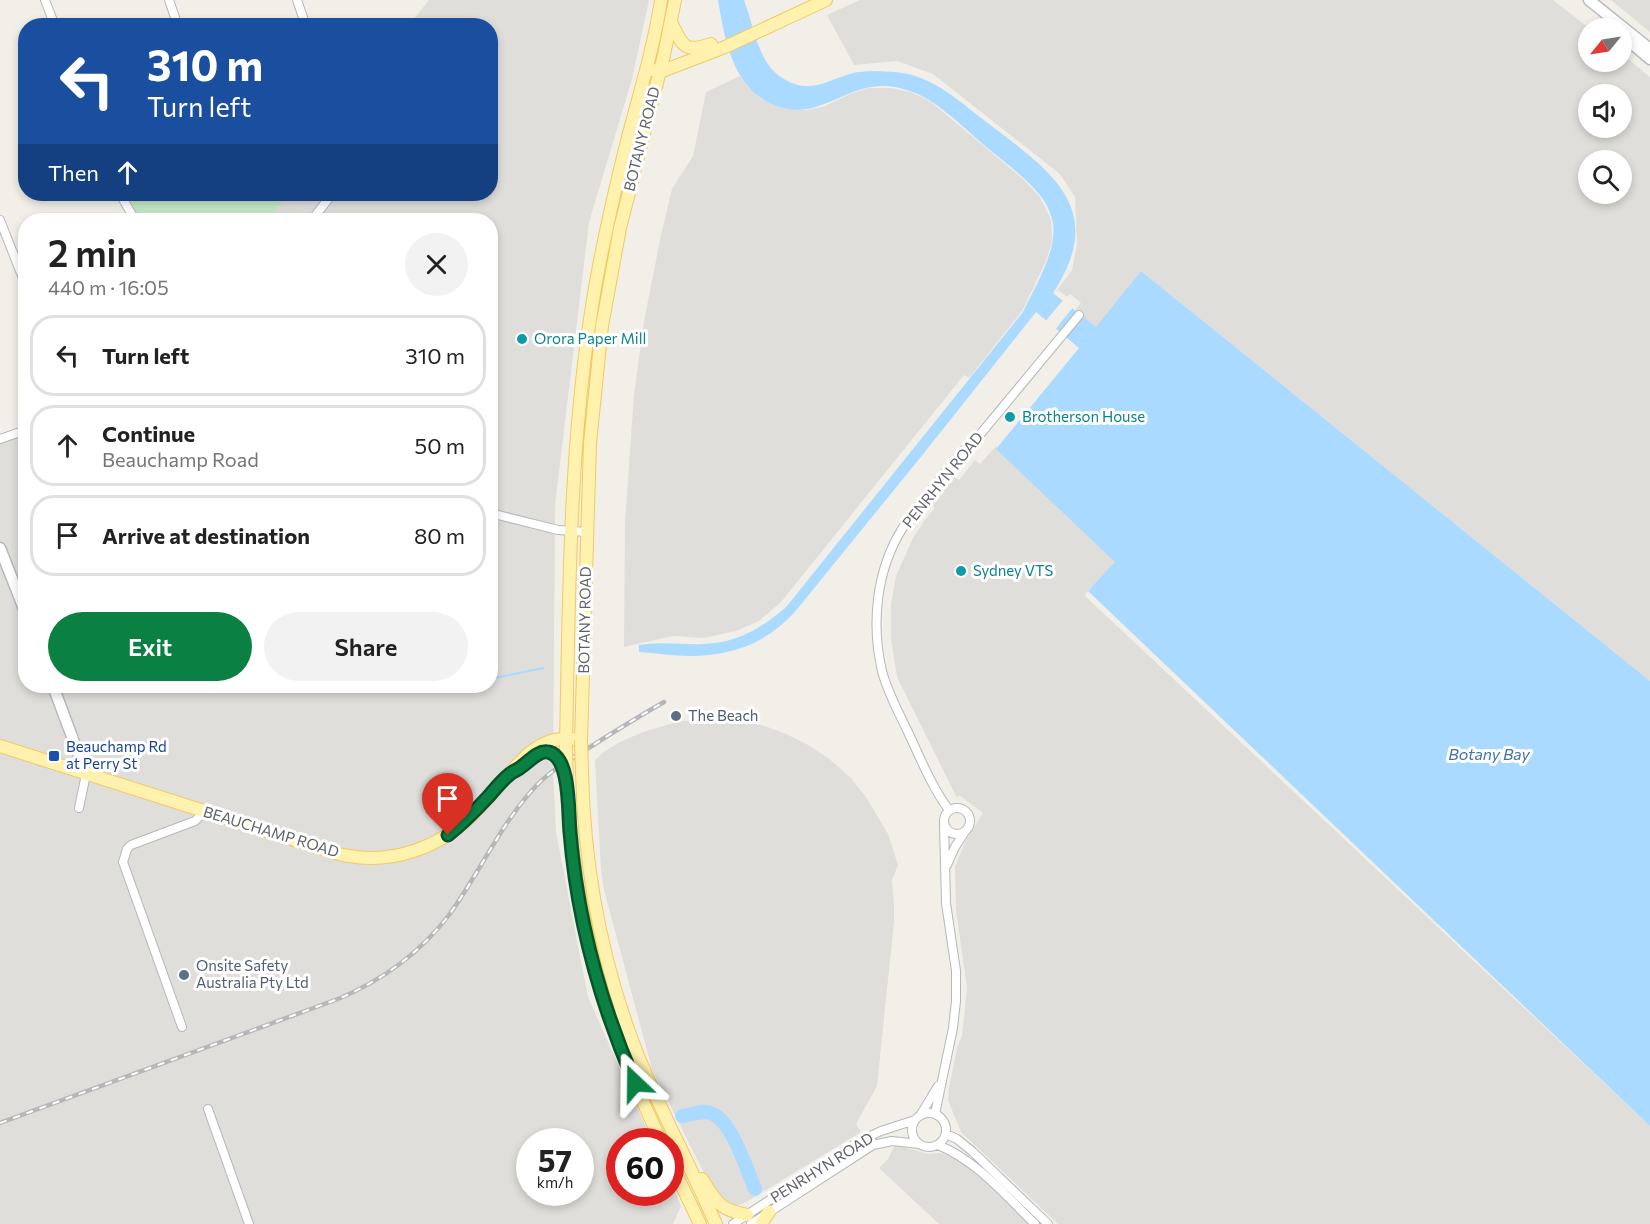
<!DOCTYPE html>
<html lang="en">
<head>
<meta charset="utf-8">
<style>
  :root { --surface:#fff; --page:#f2f2f2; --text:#222; --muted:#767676; --line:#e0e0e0; --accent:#0b8043 }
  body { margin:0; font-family:Commissioner,sans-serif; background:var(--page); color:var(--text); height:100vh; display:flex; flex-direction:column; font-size:22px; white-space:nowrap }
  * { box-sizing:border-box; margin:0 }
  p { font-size:20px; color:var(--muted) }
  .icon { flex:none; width:33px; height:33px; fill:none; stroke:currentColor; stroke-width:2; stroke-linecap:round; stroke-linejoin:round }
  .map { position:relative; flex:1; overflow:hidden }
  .sheet { position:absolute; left:18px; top:213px; width:480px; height:480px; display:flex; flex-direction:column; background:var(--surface); border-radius:24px; box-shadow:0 3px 9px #0003 }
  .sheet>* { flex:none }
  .banner { position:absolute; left:18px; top:18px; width:480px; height:183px; border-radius:24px; box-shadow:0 3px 9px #0003; background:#1a4fa0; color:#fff; overflow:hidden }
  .needle { width:39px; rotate:240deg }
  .tools { position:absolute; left:1578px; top:18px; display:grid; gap:12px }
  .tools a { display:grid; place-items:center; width:54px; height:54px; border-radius:50%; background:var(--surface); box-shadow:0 3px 9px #0003; font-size:30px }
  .speed { position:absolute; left:516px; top:1128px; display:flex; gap:12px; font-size:30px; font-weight:700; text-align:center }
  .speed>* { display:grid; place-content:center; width:78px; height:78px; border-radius:50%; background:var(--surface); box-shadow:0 3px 9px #0003; line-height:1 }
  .speed small { font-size:15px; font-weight:400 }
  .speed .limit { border:9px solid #d22; background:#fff; color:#111 }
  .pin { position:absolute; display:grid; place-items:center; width:51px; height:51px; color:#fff; margin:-62px -26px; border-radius:50% 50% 50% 0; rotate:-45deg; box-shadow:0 0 6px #0007 }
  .pin .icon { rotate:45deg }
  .me { position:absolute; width:66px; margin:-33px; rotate:337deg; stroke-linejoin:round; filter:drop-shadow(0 0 4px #0008) }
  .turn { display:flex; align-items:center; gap:21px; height:126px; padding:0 30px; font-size:27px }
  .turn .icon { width:78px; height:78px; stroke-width:2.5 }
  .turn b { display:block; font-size:42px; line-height:51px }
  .then { display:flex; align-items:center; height:57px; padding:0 30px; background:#0003; gap:12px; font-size:22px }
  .round { display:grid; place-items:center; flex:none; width:63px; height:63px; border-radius:32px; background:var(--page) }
  .headline { display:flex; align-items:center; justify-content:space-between; height:102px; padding:0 30px }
  h1 { font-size:36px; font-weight:600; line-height:45px }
  .primary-button { display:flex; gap:12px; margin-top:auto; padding:12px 30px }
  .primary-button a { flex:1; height:69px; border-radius:36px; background:var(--accent); color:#fff; font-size:24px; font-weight:600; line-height:69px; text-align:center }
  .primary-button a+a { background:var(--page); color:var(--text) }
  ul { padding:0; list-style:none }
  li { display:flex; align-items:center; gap:18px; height:81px; margin:0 12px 9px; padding:0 18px; border:3px solid var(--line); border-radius:24px }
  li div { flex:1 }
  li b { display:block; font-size:22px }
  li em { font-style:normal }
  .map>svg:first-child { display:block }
  .industrial { fill:#e0deda; fill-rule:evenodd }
  .green { fill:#c5e8c5 }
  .water { fill:#aadaff }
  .pier { fill:#f1efe8 }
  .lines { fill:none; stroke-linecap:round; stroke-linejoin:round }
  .stream { stroke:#aadaff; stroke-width:2 }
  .river { stroke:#aadaff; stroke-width:14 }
  .street-casing { stroke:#b5b8bc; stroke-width:10 }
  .secondary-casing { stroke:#b6babf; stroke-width:13 }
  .primary-casing { stroke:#f2c960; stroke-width:14 }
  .street { stroke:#fff; stroke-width:8 }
  .secondary { stroke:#fff; stroke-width:10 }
  .primary { stroke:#fff2af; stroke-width:12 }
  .rail-casing { stroke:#b6b7b8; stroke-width:4.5 }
  .rail { stroke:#fff; stroke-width:2; stroke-dasharray:7; stroke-linecap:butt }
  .primary-bridge-casing { stroke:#f2c960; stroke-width:14; stroke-linecap:butt }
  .primary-bridge { stroke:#fff2af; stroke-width:12 }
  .route-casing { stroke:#07532c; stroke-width:15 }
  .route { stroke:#0b8043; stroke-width:10 }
  .culture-dot { fill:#0f9aa8; stroke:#fff; stroke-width:2 }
  .service-dot { fill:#5c6f8a; stroke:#fff; stroke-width:2 }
  .transit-dot { fill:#1a4fb4; stroke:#fff; stroke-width:2 }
  .labels { text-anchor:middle; stroke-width:6; stroke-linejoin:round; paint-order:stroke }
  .street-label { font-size:15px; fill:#5f6368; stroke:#fff }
  .culture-label { font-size:15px; fill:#0d838f; stroke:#fff; text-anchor:start }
  .service-label { font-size:15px; fill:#4e5e75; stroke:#fff; text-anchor:start }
  .transit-label { font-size:15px; fill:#164399; stroke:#fff; text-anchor:start }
  .water-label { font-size:16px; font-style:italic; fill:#4174aa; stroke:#fff }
</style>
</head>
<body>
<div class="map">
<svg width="1650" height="1224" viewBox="0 0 1650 1224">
  <rect width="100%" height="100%" fill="#f1efe8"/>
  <path class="industrial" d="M429,0H649L632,79L589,222L555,505L553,770L556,832L588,997L652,1141L620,1142V1192H670L671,1183L681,1206L673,1224H0V439L25,430L26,686H490V220H268L278,207L283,194H490V26L409,25ZM530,1142H580V1192H530Z
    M860,0H1553L1589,28L1588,62H1622V54L1650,77V681L1141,271L1096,328L1075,310L1081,303L1070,294L1067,297L1058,290L1054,294L1072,270L1077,244L1075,197L1060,174L933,74L897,61L854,65L827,15ZM1588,94H1622V128H1588ZM1588,160H1622V194H1588Z
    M1611,0H1650V32Z
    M740,76L749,88L761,99L782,108L807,110L823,107L850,94L869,88H891L911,92L931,102L1023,179L1040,197L1051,220L1052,242L1046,261L1022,311L969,378L964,375L781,602L759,621L736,631L704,638L673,636L624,647L625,522L634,395L644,321L661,235L672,189L693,156L706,92Z
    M996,446L1117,561L1086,593L1085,596L1650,1126V1224H1058L961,1132L948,1100L949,1088L957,1048L962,1036L967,988L956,911L955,867L966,840L983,813L959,795L957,798L897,677L891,639V604L896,576L913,538L924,521L935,508L931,504L955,477L959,480L975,460L980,464Z
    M719,719L740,721L765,726L786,734L808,745L828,758L850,777L866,797L888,834L898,865L892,880L894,905V922L877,1086L856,1124L861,1132L748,1201L740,1205L731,1206L713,1191L652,1069L604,890L601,869L595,760L604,752L618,743L643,732L680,721Z
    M895,1145L929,1154L941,1153L965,1162L1031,1224H939L879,1168L888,1159Z"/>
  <path class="green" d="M120,194H288L268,220H135Z"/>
  <path class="water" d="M718,0H744C754,26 758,65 784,79C811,95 827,80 853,73C865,70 900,71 912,75C941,83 965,106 989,124C1052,172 1108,209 1053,293L1096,327L1141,271L1650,681V1126L1088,591L1115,562L996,449L1079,348L1036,312L924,453L794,613C764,644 734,655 690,656C673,656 656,653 639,652V645C661,641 683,645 704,644C737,643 764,627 787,606L1023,312C1035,286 1057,253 1053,223C1051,213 1046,202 1039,194C1024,176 1003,161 985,146C968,131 948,112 929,100C916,92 901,87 886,86C840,84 814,129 764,100C731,80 724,35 718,0Z"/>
  <path class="pier" d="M1064,299L1074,306L1054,331L1044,323Z"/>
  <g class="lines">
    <path class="stream" d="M490,679L543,668"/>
    <path class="river" d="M682,1116C691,1115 702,1110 710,1113C731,1118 747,1170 755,1189"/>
    <defs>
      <path id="street" d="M45,0L55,26
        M169,0L178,26
        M297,0L306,26
        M120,194L135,220
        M0,220L26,286
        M312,220L332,194
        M0,439L26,430
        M490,513L558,530L587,532
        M79,808L86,774
        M944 821a13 13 0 1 1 26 0a13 13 0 1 1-26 0Z
        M949,810C931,786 920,757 907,730C898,711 887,691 882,671C871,624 876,571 902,529C920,501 943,476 964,450L973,443L1079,315
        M947,865L955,847L964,833
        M182,1027L123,862L127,849L131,845L195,821L204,812
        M208,1109L249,1224
        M912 1130a17 17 0 1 1 34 0a17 17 0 1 1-34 0Z
        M921,1114L938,1086
        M935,1114L953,1028L956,1001V971L946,903L944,824
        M946,1134L957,1139L973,1152L1048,1224
        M938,1145C976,1160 1006,1196 1035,1224
        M733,1224L860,1141L881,1131L915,1120
        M751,1224L873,1145L892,1141L919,1144"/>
      <path id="secondary" d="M1589,0L1650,49
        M1623,36L1650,59
        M0,548L26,614
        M53,686L86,774"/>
      <path id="primary" d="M671,22C682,44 683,54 711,44
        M653,70L660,72L725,47L826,0
        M566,745C569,598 569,451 592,306C601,249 614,193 628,137C640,92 654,46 661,0
        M0,746L323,849C331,852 340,855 349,856C394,864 439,847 471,816C484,803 496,789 508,775C522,760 532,746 554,740C563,738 572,739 581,740L590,443L602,326L620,228L664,55L675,0
        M582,772C584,861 599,948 629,1032C641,1067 658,1100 673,1133C688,1163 702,1194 716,1224
        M567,783C571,868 586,952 615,1033C628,1070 645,1106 661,1142
        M670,1161L700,1224
        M702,1179C716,1202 720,1210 747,1215
        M761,1224L769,1212"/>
    </defs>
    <use href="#street" class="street-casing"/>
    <use href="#secondary" class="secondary-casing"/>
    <use href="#primary" class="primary-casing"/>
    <use href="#street" class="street"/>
    <use href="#secondary" class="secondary"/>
    <use href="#primary" class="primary"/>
    <defs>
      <path id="rail" d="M0,1123L338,999C381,981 420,953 449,915C479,874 500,825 535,787C550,771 569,760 587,749C612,733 638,717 664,702"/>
    </defs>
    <use href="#rail" class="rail-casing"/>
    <use href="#rail" class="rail"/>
    <defs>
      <path id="primary-bridge" d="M581,740L582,772
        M566,746L567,783
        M554,754L560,763L564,773"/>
    </defs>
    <use href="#primary-bridge" class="primary-bridge-casing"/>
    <use href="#primary-bridge" class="primary-bridge"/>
  </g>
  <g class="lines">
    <defs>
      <path id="route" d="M448,835C463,823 475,811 488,797C495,789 502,780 510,774C513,771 518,770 521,767C529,762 538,750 548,752C571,756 568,814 570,832C577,918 600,1003 635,1083"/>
    </defs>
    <use href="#route" class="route-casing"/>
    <use href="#route" class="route"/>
  </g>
  <g class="culture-dot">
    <circle cx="522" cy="339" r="6"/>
    <circle cx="1010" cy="417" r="6"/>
    <circle cx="961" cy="571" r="6"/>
  </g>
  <g class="service-dot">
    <circle cx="676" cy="716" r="6"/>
    <circle cx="184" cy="975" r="6"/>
  </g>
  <rect class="transit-dot" x="48" y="750" width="12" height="12" rx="3"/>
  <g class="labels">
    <g class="street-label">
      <text transform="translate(642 139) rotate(-76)" y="5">BOTANY ROAD</text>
      <text transform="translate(943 480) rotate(-51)" y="5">PENRHYN ROAD</text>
      <text transform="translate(585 620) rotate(-89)" y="5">BOTANY ROAD</text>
      <text transform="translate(271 832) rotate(17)" y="5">BEAUCHAMP ROAD</text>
      <text transform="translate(822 1168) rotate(-32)" y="5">PENRHYN ROAD</text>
    </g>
    <g class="culture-label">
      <text x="534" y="344">Orora Paper Mill</text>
      <text x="1022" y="422">Brotherson House</text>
      <text x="973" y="576">Sydney VTS</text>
    </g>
    <g class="service-label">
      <text x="688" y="721">The Beach</text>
      <text x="196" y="971">Onsite Safety<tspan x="196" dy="17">Australia Pty Ltd</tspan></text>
    </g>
    <g class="transit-label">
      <text x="66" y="752">Beauchamp Rd<tspan x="66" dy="17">at Perry St</tspan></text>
    </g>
    <g class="water-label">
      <text x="1489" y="760">Botany Bay</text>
    </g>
  </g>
</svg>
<div class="tools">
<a><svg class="needle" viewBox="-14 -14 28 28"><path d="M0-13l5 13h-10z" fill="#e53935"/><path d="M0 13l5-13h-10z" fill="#767676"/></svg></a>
<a><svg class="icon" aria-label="sound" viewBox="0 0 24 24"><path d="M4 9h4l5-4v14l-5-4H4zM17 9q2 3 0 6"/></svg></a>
<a><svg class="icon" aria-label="search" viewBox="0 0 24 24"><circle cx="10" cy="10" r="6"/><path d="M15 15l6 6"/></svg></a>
</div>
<div class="speed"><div>57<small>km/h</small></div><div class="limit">60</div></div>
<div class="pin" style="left:448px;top:835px;background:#d93025"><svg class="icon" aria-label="arrive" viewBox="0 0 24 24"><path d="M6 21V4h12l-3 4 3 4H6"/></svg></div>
<svg class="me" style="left:635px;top:1083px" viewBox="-20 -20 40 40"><path d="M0-17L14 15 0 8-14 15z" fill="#0b8043" stroke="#fff" stroke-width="4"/></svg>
<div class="banner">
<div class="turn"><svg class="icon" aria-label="left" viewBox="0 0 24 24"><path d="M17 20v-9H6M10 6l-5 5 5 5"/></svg><div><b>310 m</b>Turn left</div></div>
<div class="then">Then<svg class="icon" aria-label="ahead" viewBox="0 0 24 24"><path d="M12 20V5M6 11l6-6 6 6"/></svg></div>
</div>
<section class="sheet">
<div class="headline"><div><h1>2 min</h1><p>440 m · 16:05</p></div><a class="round"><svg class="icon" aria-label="close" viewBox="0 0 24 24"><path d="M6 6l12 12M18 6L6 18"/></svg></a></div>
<ul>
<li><svg class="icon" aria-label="left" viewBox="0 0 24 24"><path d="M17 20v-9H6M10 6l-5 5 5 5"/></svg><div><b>Turn left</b></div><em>310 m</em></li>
<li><svg class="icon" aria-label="ahead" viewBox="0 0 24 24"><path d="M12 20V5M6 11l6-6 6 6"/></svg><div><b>Continue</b><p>Beauchamp Road</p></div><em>50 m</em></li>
<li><svg class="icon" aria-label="arrive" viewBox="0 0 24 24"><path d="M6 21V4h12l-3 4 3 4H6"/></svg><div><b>Arrive at destination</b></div><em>80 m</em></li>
</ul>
<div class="primary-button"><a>Exit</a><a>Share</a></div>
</section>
</div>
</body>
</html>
